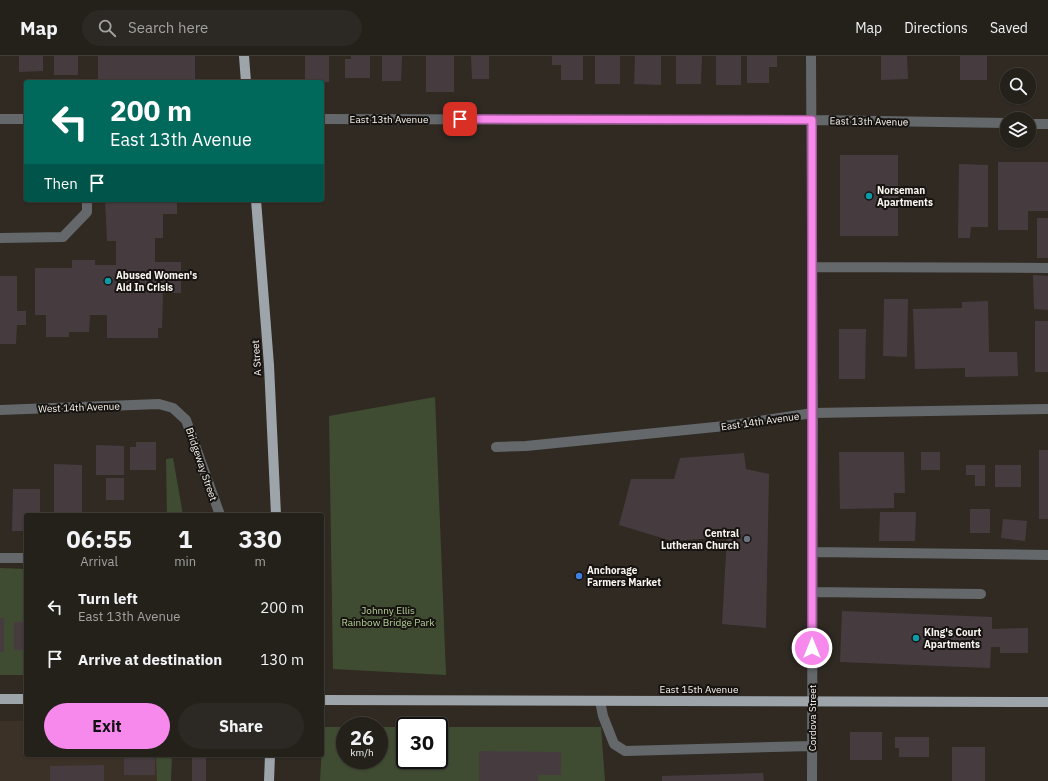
<!DOCTYPE html>
<html lang="en">
<head>
<meta charset="utf-8">
<style>
  :root { --surface:#24201a; --page:#2c2823; --text:#f1f3f6; --muted:#a3a3a2; --line:#413e39; --accent:#f788ec }
  body { margin:0; font-family:"IBM Plex Sans",sans-serif; background:var(--page); color:var(--text); height:100vh; display:flex; flex-direction:column; font-size:15px; white-space:nowrap }
  * { box-sizing:border-box; margin:0 }
  p { font-size:13px; color:var(--muted) }
  .icon { flex:none; width:22px; height:22px; fill:none; stroke:currentColor; stroke-width:2; stroke-linecap:round; stroke-linejoin:round }
  .map { position:relative; flex:1; overflow:hidden }
  .panel { position:absolute; left:24px; top:457px; width:300px; height:244px; display:flex; flex-direction:column; background:var(--surface); border-radius:4px; box-shadow:0 1px 3px #0004,0 0 0 1px var(--line) }
  .panel>* { flex:none }
  .banner { position:absolute; left:24px; top:24px; width:300px; height:122px; border-radius:4px; box-shadow:0 1px 3px #0004,0 0 0 1px var(--line); background:#00695c; color:#fff; overflow:hidden }
  .buttons { position:absolute; left:1000px; top:12px; display:grid; gap:8px }
  .buttons a { display:grid; place-items:center; width:36px; height:36px; border-radius:50%; background:var(--surface); box-shadow:0 1px 3px #0004,0 0 0 1px var(--line); font-size:20px }
  .speed { position:absolute; left:336px; top:661px; display:flex; gap:8px; font-size:20px; font-weight:700; text-align:center }
  .speed>* { display:grid; place-content:center; width:52px; height:52px; border-radius:50%; background:var(--surface); box-shadow:0 1px 3px #0004,0 0 0 1px var(--line); line-height:1 }
  .speed small { font-size:10px; font-weight:400 }
  .speed .limit { border:2px solid #111; border-radius:6px; background:#fff; color:#111 }
  .pin { position:absolute; display:grid; place-items:center; width:34px; height:34px; color:#fff; margin:-17px; border-radius:8px; box-shadow:0 2px 6px #0006 }
  .me { position:absolute; width:44px; margin:-22px; rotate:0deg; stroke-linejoin:round; filter:drop-shadow(0 0 3px #0008) }
  .turn { display:flex; align-items:center; gap:14px; height:84px; padding:0 20px; font-size:18px }
  .turn .icon { width:52px; height:52px; stroke-width:2.5 }
  .turn b { display:block; font-size:28px; line-height:34px }
  .then { display:flex; align-items:center; height:38px; padding:0 20px; background:#0003; gap:8px; font-size:15px }
  .eta { display:flex; justify-content:space-evenly; align-items:center; height:68px; text-align:center }
  .eta b { font-size:24px; font-weight:700; line-height:28px }
  .primary-button { display:flex; gap:8px; margin-top:auto; padding:8px 20px }
  .primary-button a { flex:1; height:46px; border-radius:24px; background:var(--accent); color:#111; font-size:16px; font-weight:700; line-height:46px; text-align:center }
  .primary-button a+a { background:var(--page); color:var(--text) }
  ul { padding:0; list-style:none }
  li { display:flex; align-items:center; gap:12px; height:52px; padding:0 20px }
  li div { flex:1 }
  li b { display:block; font-size:15px }
  li em { font-style:normal }
  header { display:flex; align-items:center; gap:24px; box-sizing:border-box; height:56px; padding:0 20px; background:var(--surface); border-bottom:1px solid var(--line) }
  header strong { font-size:19px }
  nav { display:flex; gap:22px; margin-inline-start:auto; font-size:14px }
  .search { width:280px; height:36px; background:var(--page); display:flex; align-items:center; gap:10px; box-sizing:border-box; padding:0 14px; border-radius:22px; color:var(--muted); font-size:15px }
  .map>svg:first-child { display:block }
  .built { fill:#3c3126 }
  .green { fill:#404c32 }
  .building { fill:#463c40 }
  .lines { fill:none; stroke-linecap:round; stroke-linejoin:round }
  .minor { stroke:#64686b; stroke-width:10 }
  .major { stroke:#9da5ab; stroke-width:10 }
  .route-casing { stroke:#a15899; stroke-width:10 }
  .route { stroke:#f788ec; stroke-width:7 }
  .culture-dot { fill:#0f9aa8; stroke:#161310; stroke-width:1.5 }
  .worship-dot { fill:#6b7280; stroke:#161310; stroke-width:1.5 }
  .shop-dot { fill:#3f7fe0; stroke:#161310; stroke-width:1.5 }
  .labels { text-anchor:middle; stroke-width:4; stroke-linejoin:round; paint-order:stroke }
  .street-label { font-size:10px; fill:#f8f4ef; stroke:#161310 }
  .poi-label { font-size:10px; font-weight:bold; fill:#f8f4ef; stroke:#161310; text-anchor:start }
  .park-label { font-size:10px; fill:#b7d398; stroke:#161310 }
</style>
</head>
<body>
<header>
<strong>Map</strong>
<div class="search"><svg class="icon" aria-label="search" viewBox="0 0 24 24"><circle cx="10" cy="10" r="6"/><path d="M15 15l6 6"/></svg>Search here</div>
<nav><a>Map</a><a>Directions</a><a>Saved</a></nav>
</header>
<div class="map">
<svg width="1048" height="725" viewBox="0 0 1048 725">
  <rect width="100%" height="100%" fill="#302a23"/>
  <path class="built" d="M0,665H26V699H164L163,725H0Z"/>
  <path class="green" d="M435,341L446,619L333,613L329,360Z
    M173,402L183,459H167L166,403Z
    M0,512L26,513V619H0Z
    M323,671H345V704H379V671H405V704H439V671H601L605,725H320Z
    M156,699H172L171,725H157Z"/>
  <path class="building" d="M19,0H43V15L19,16Z
    M54,0H78V19H54Z
    M98,0H195V24H98Z
    M305,0H329V26H305Z
    M351,0H370V22H345V3H351Z
    M382,0H402L401,25H382Z
    M426,0H454V36H426Z
    M471,0H489V23H472Z
    M552,0H583V24H561V9H552Z
    M595,0H620V28H595Z
    M635,0H661V29L634,28Z
    M676,0H702L701,28H676Z
    M716,0H741V29H716Z
    M747,0H777V11H769V27H747Z
    M881,0H907L908,23L881,24Z
    M960,0H987V24H960Z
    M840,99H898V180H840Z
    M998,106H1048V155H1028V174H998Z
    M959,108L988,109V171H971L970,182H958Z
    M105,144H177V158H163V182H155V206H181V237H163L162,272H158V282H107V259H90L89,276H69V281H46V259H35V212H72V204H95V209H116V185H107Z
    M1037,162H1048V202H1037Z
    M1033,219L1048,220V254L1034,253Z
    M0,220H17V255H26V269H17L16,288H0Z
    M884,243H908L907,301L883,300Z
    M988,245L989,296H1017L1018,320L965,321V312L915,313L913,253L962,252V246Z
    M1035,265H1048V316H1035Z
    M839,273H866L865,323H839Z
    M136,386H156V414H130V391H136Z
    M96,389L124,390V419H96Z
    M1039,394H1048V463H1039Z
    M839,396H904L905,437H894V452L840,453Z
    M921,396H940V414H921Z
    M744,397L746,413L769,418L766,572L722,568L727,481L672,485L619,469L631,423H674L680,402Z
    M54,408L82,409V459H54Z
    M966,409H985V430H975V419H966Z
    M995,409H1021V431H995Z
    M106,422H124V444H106Z
    M13,433H40V459H26V475H12Z
    M970,453H990V477H970Z
    M880,456H916L915,485H879Z
    M1003,463L1027,465L1025,485L1001,482Z
    M842,555L992,561V573L1028,572V597H1000V591H991L990,612L840,606Z
    M0,562H4V596H0Z
    M14,566H26V594H14Z
    M850,676H882V704H850Z
    M895,681H929V701H899V692H895Z
    M952,691H985V725H952Z
    M479,695L561,696V719H538V725H479Z
    M124,699H155V719H124Z
    M192,699H206V725H192Z
    M104,709V725H50V710Z
    M763,717L764,725H662V720Z"/>
  <g class="lines">
    <path class="minor" d="M811,0L813,357L812,725
      M0,63H26
      M322,63L812,64L1007,67
      M1029,68H1048
      M0,182L63,181L87,156V144
      M812,211L1048,212
      M0,354L159,348L173,352L186,364L220,459
      M496,391L526,390L725,370L813,357L1048,353
      M813,496L1048,499
      M0,502H26
      M812,536L981,538
      M600,645L603,660L614,688L625,695L812,690"/>
    <path class="major" d="M244,0L246,26
      M256,144L269,309L276,459
      M0,643H26
      M322,644L1048,646
      M269,725L270,699"/>
  </g>
  <g class="lines">
    <defs>
      <path id="route" d="M460,63L812,64V592"/>
    </defs>
    <use href="#route" class="route-casing"/>
    <use href="#route" class="route"/>
  </g>
  <g class="culture-dot">
    <circle cx="869" cy="140" r="4"/>
    <circle cx="108" cy="225" r="4"/>
    <circle cx="916" cy="582" r="4"/>
  </g>
  <circle class="worship-dot" cx="747" cy="483" r="4"/>
  <circle class="shop-dot" cx="579" cy="520" r="4"/>
  <g class="labels">
    <g class="street-label">
      <text x="389" y="67">East 13th Avenue</text>
      <text transform="translate(869 65) rotate(1)" y="4">East 13th Avenue</text>
      <text transform="translate(256 302) rotate(-94)" y="4">A Street</text>
      <text transform="translate(79 351) rotate(-2)" y="4">West 14th Avenue</text>
      <text transform="translate(760 365) rotate(-8)" y="4">East 14th Avenue</text>
      <text transform="translate(202 408) rotate(71)" y="4">Bridgeway Street</text>
      <text x="699" y="637">East 15th Avenue</text>
      <text transform="translate(812 662) rotate(-90)" y="4">Cordova Street</text>
    </g>
    <g class="poi-label">
      <text x="877" y="138">Norseman<tspan x="877" dy="12">Apartments</tspan></text>
      <text x="116" y="223">Abused Women's<tspan x="116" dy="12">Aid In Crisis</tspan></text>
      <text x="739" y="481" text-anchor="end">Central<tspan x="739" dy="12">Lutheran Church</tspan></text>
      <text x="587" y="518">Anchorage<tspan x="587" dy="12">Farmers Market</tspan></text>
      <text x="924" y="580">King's Court<tspan x="924" dy="12">Apartments</tspan></text>
    </g>
    <g class="park-label">
      <text x="388" y="558">Johnny Ellis<tspan x="388" dy="12">Rainbow Bridge Park</tspan></text>
    </g>
  </g>
</svg>
<div class="buttons">
<a><svg class="icon" aria-label="search" viewBox="0 0 24 24"><circle cx="10" cy="10" r="6"/><path d="M15 15l6 6"/></svg></a>
<a><svg class="icon" aria-label="layers" viewBox="0 0 24 24"><path d="M12 4l9 5-9 5-9-5zM3 14l9 5 9-5"/></svg></a>
</div>
<div class="speed"><div>26<small>km/h</small></div><div class="limit">30</div></div>
<div class="pin" style="left:460px;top:63px;background:#d93025"><svg class="icon" aria-label="arrive" viewBox="0 0 24 24"><path d="M6 21V4h12l-3 4 3 4H6"/></svg></div>
<svg class="me" style="left:812px;top:592px" viewBox="-20 -20 40 40"><circle r="17" fill="#f788ec" stroke="#fff" stroke-width="3"/><path d="M0-11L8 9 0 5-8 9z" fill="#fff"/></svg>
<div class="banner">
<div class="turn"><svg class="icon" aria-label="left" viewBox="0 0 24 24"><path d="M17 20v-9H6M10 6l-5 5 5 5"/></svg><div><b>200 m</b>East 13th Avenue</div></div>
<div class="then">Then<svg class="icon" aria-label="arrive" viewBox="0 0 24 24"><path d="M6 21V4h12l-3 4 3 4H6"/></svg></div>
</div>
<section class="panel">
<div class="eta">
<div><b>06:55</b><p>Arrival</p></div>
<div><b>1</b><p>min</p></div>
<div><b>330</b><p>m</p></div>
</div>
<ul>
<li><svg class="icon" aria-label="left" viewBox="0 0 24 24"><path d="M17 20v-9H6M10 6l-5 5 5 5"/></svg><div><b>Turn left</b><p>East 13th Avenue</p></div><em>200 m</em></li>
<li><svg class="icon" aria-label="arrive" viewBox="0 0 24 24"><path d="M6 21V4h12l-3 4 3 4H6"/></svg><div><b>Arrive at destination</b></div><em>130 m</em></li>
</ul>
<div class="primary-button"><a>Exit</a><a>Share</a></div>
</section>
</div>
</body>
</html>
